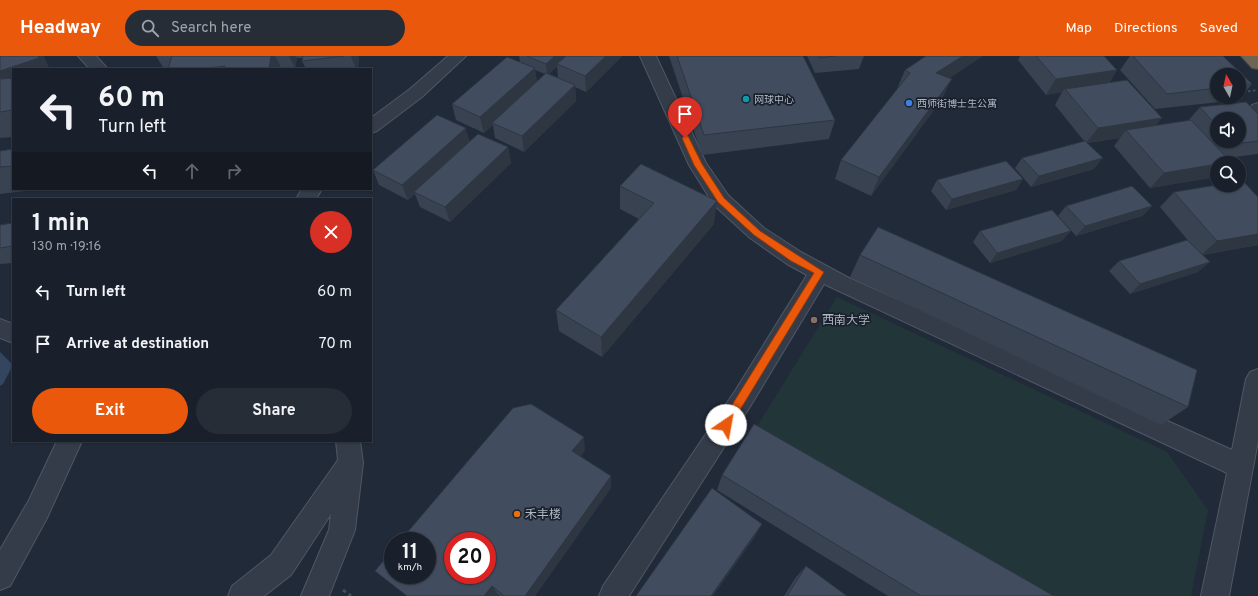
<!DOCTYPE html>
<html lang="en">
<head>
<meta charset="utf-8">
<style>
  :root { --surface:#19202b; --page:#262d37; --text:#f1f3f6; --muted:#9fa3a9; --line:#373e47; --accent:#ea580c }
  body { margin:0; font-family:Overpass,"Noto Sans SC",sans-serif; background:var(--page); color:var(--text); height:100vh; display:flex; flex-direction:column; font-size:15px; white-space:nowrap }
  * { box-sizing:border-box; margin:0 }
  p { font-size:13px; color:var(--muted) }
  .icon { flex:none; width:22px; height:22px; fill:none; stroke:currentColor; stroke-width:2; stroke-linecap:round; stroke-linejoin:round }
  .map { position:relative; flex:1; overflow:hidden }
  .drawer { position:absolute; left:12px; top:142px; width:360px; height:244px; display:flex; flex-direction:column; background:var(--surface); border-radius:0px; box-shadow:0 1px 3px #0004,0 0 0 1px var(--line) }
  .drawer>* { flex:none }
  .hud { position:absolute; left:12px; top:12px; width:360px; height:122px; border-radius:0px; box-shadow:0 1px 3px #0004,0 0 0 1px var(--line); background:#19202b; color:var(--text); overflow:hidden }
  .needle { width:26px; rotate:351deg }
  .fabs { position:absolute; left:1210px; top:12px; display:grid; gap:8px }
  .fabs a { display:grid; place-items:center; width:36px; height:36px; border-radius:50%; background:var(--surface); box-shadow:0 1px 3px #0004,0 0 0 1px var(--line); font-size:20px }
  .speed { position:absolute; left:384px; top:476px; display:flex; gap:8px; font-size:20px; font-weight:700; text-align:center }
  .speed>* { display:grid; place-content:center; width:52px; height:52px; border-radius:50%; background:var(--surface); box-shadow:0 1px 3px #0004,0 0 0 1px var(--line); line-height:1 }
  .speed small { font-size:10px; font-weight:400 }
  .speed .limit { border:6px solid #d22; background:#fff; color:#111 }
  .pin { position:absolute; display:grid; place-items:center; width:34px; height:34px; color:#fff; margin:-41px -17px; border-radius:50% 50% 50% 0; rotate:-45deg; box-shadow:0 0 4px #0007 }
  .pin .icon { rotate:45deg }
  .me { position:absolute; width:44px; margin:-22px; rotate:33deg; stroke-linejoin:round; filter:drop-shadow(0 0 3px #0008) }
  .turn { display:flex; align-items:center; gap:14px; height:84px; padding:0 20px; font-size:18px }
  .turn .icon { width:52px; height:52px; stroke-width:2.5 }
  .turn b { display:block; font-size:28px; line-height:34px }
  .lanes { display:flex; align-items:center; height:38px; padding:0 20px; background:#0003; justify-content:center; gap:20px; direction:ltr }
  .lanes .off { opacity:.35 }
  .round { display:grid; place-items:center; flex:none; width:42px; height:42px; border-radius:21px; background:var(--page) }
  .headline { display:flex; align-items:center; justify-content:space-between; height:68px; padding:0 20px }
  h1 { font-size:24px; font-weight:700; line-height:30px }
  .button { display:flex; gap:8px; margin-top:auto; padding:8px 20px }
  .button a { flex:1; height:46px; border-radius:24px; background:var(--accent); color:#fff; font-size:16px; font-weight:700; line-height:46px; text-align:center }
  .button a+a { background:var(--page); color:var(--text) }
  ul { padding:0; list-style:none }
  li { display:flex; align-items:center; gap:12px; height:52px; padding:0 20px }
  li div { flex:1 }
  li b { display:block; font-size:15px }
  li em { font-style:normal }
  header { display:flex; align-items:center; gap:24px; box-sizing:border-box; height:56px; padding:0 20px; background:var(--accent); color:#fff }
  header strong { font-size:19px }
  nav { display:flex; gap:22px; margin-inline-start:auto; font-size:14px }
  .search { width:280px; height:36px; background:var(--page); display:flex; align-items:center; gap:10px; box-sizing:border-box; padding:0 14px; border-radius:22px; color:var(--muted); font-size:15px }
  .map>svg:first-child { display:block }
  .green { fill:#22363a }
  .water { fill:#344560 }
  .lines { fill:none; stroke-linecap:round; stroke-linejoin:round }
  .minor-casing { stroke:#4f5764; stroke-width:2 }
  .highway-casing { stroke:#3f4754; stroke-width:2 }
  .path-far1 { stroke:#3d5254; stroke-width:2; stroke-dasharray:2.5 2.5; stroke-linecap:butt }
  .path { stroke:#3d5254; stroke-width:3; stroke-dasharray:3.5 3.5; stroke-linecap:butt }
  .minor { fill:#343c49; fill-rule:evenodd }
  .highway { fill:#6f6451; fill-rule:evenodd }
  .wall { fill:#384251; fill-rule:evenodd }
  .shaded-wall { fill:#2e3642 }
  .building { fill:#414d5e; stroke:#2e3642; fill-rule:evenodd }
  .route { fill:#ea580c; stroke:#983908 }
  .culture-dot { fill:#0f9aa8; stroke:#1a212d; stroke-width:1.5 }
  .shop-dot { fill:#3f7fe0; stroke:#1a212d; stroke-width:1.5 }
  .education-dot { fill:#8d6e63; stroke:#1a212d; stroke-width:1.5 }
  .food-dot { fill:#e8710a; stroke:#1a212d; stroke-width:1.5 }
  .labels { text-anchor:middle; stroke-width:3.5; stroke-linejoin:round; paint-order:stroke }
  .far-poi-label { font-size:10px; fill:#afb7c5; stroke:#1a212d; text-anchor:start }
  .poi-label { font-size:12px; fill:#afb7c5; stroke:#1a212d; text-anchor:start }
</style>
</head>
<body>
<header>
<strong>Headway</strong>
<div class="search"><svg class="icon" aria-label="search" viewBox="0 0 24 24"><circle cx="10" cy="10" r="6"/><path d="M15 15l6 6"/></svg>Search here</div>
<nav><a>Map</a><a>Directions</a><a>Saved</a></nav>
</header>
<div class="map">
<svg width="1258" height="540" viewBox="0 0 1258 540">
  <rect width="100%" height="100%" fill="#212a39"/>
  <path class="green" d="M837,241L1167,396L1208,454L1191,540H1013L748,385Z"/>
  <path class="water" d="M0,296L13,309L3,328L0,330Z"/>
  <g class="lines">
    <defs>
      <path id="minor" d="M78,0H96L108,13H90Z
        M448,0H466L422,41L377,75L371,77V62L410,33Z
        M640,0H656L706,107L728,139L764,172L801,196L847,221L1232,394L1246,323L1250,316L1258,313V385L1229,540H1201L1227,417L824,228L751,349L629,540H599L603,530L735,335L807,219L787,208L750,182L714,149L689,109Z
        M1258,47V61L1252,59L1249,55L1252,49Z
        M302,133H322L316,143H296Z
        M0,263L13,268V287L0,282Z
        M57,385H82L47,462L10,530L0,534V494L29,444Z
        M336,385H360L363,407L355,474L329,540H301L329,474L331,458L291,519L264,540H228L232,530L271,499L338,404Z"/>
      <path id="highway" d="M1241,0H1258V13L1252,12Z"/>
    </defs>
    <use href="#minor" class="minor-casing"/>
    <use href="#highway" class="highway-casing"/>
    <path class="path-far1" d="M1243,36L1258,34"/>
    <path class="path" d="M343,534L351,540"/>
    <use href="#minor" class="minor"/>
    <use href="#highway" class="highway"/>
  </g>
  <path class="wall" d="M0,0L13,13V81L0,82Z
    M156,0H359L358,13H306L302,5V2H297L295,12L290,13H164Z
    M519,0H622L586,36L575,31L576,45L524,96L495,82L493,69L484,77L456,64L452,48L520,6ZM557,10L558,22L549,18ZM535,14L545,18L537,26Z
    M669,0H803L835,64L829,83L702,99Z
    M807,0H864L859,13L815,17Z
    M1020,0H1104L1117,14L1109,27L1156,70L1188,65L1200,51L1258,58V98L1227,102L1231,106L1230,107H1217V120L1216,121L1150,132L1114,90L1120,82L1087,87L1094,113L1031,131L1015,112L1022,102L1084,85L1055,49L1062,36L1046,39L1018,4ZM1217,63L1239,85H1217Z
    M1130,0H1223L1252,28L1238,44L1155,53L1120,14ZM1217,19H1239V41H1217Z
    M905,14L949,22L942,43L871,140L835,123L841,104L897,34V33Z
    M470,85L508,91L511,107L450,166L420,151L415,138L408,144L379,129L373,114Z
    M13,93V133H42L0,138V95Z
    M1023,123L1016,134L946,154L931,135L937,124Z
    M620,130L714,168L602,301L559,275L556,254L639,163L620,153Z
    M1174,136L1258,141V189L1203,199L1198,216L1130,238L1109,215L1119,205L1191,188L1160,151Z
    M1066,150H1152L1142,160L1076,180L1058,160Z
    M13,167V207L0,208V169Z
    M980,175L1062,185L990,207L973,186Z
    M860,199L1188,351L1161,369L850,221Z
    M585,394L580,401L611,432L535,540H500L498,539L407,540Z
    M722,419L1054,540H888L717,434Z
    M806,510L847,540H784L796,521Z"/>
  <path class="shaded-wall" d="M38,0H44L50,13H13V31L0,36V15Z
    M271,0H275L282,13H269Z
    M289,0H296L297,2L295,12Z
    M351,0H359L358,13H356Z
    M555,0H568L557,8V10L547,19L546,8Z
    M606,0H622L586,36L585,20Z
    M963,0H983L928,37L936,17Z
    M535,12L537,28L492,67L493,69L484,77L480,61Z
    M1117,14L1106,30L1065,33L1062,36L1046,39L1056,23Z
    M952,23L942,43L871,140L879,121Z
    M575,29L576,45L524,96L522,80Z
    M1162,62L1149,78L1126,74L1120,82L1086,87L1098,72Z
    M466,72L470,87L414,136L415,138L408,144L402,129Z
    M508,91L511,107L450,166L445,151Z
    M1103,102L1094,113L1031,131L1039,120Z
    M1217,108V120L1216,121L1150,132L1164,117Z
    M1023,123L1016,134L946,154L952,143Z
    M717,145L714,168L602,301L601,281Z
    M1152,150L1142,160L1076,180L1085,170Z
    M1071,175L1062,185L990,207L997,197Z
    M1258,178V189L1201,199L1217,185Z
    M1210,206L1198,216L1130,238L1140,228Z
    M584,381L585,394L575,408L572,395Z
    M611,420V432L535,540H525Z
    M762,468L755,481L713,540H711Z
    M492,530L498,539L497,540H484Z"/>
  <path class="building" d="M0,0H38L39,2L0,15Z
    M172,0H271L269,13H224L225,10L199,13H168Z
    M303,0H344L302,5Z
    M527,0H555L546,8Z
    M566,0H606L585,20L557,8Z
    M677,0H803L835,64L704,79Z
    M819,0H836L819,2Z
    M926,0H963L936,17L952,23L879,121L841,104L910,17L905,14Z
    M1036,0H1104L1117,14L1056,23Z
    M1133,0H1223L1252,28L1239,29V19H1217V32L1167,38Z
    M507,1L535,12L480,61L452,48Z
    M546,17L575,29L522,80L492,67Z
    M13,22V54L0,56V23Z
    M1127,24L1162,62L1098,72L1065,33Z
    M1246,46L1258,58V85L1234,88L1231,85H1239V63H1217V70L1200,51Z
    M437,59L466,72L402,129L373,114Z
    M1191,64L1231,106L1225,107H1217V108L1164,117L1126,74Z
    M478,78L508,91L445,151L414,136Z
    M1085,85L1103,102L1039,120L1022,102Z
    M13,93V110L0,111V95Z
    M1006,105L1023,123L952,143L937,124Z
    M641,108L717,145L601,281L556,254L654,147L620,130Z
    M1242,124L1258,141V178L1217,185L1174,136L1217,129H1239V125Z
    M1132,130L1152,150L1085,170L1066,150Z
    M1052,154L1071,175L997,197L980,175Z
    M13,167V190L0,192V169Z
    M878,171L1197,314L1188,351L860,199Z
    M1187,184L1210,206L1140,228L1119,205Z
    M531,348L584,381L572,395L611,420L525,540H504L492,530L484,540H407L375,515L393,493V519H427V485H400L513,352ZM453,485H487V519H453Z
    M754,368L1054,540H921L722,419Z
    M712,432L762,468L711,540H636Z
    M806,510L847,540H787Z"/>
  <path class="route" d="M685,79L688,80L702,108L724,142L760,175L824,216L729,372L726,373L721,369L722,365L814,217L791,205L754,179L718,146L694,109L682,82Z"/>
  <circle class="culture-dot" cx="746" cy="43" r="4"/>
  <circle class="shop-dot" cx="909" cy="47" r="4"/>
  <circle class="education-dot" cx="814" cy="264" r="4"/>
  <circle class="food-dot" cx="517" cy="458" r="4"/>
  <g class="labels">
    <g class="far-poi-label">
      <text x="754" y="47">网球中心</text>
      <text x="917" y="51">西师街博士生公寓</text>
    </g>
    <g class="poi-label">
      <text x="822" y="268">西南大学</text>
      <text x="525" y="462">禾丰楼</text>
    </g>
  </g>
</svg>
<div class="fabs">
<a><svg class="needle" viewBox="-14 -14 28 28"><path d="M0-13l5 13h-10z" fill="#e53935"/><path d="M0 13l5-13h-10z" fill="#9fa3a9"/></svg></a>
<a><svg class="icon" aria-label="sound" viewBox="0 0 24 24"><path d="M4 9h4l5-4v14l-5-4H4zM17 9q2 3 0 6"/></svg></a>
<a><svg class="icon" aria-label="search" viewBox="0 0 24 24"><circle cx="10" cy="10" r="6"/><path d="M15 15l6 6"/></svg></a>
</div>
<div class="speed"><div>11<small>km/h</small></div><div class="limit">20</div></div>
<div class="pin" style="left:685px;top:82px;background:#d93025"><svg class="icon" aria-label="arrive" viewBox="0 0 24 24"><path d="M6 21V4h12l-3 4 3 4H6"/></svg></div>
<svg class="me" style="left:726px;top:369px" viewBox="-20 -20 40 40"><circle r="19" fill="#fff"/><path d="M0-13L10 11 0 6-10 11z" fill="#ea580c"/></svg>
<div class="hud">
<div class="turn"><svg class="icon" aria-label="left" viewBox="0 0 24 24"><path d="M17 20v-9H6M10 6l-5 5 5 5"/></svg><div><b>60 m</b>Turn left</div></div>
<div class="lanes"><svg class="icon" aria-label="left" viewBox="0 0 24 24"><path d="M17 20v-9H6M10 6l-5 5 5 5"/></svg><svg class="icon off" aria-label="ahead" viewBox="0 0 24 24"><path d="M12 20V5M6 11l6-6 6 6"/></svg><svg class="icon off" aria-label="right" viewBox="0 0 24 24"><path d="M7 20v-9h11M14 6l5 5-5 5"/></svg></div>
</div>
<section class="drawer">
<div class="headline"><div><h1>1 min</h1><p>130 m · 19:16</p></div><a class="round" style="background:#d93025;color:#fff"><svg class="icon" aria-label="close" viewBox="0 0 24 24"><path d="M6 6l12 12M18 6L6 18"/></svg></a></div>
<ul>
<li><svg class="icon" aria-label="left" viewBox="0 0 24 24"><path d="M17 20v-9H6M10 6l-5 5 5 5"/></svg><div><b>Turn left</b></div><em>60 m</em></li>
<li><svg class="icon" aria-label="arrive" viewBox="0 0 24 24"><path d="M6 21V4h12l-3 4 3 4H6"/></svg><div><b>Arrive at destination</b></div><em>70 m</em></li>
</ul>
<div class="button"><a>Exit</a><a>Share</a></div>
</section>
</div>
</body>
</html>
